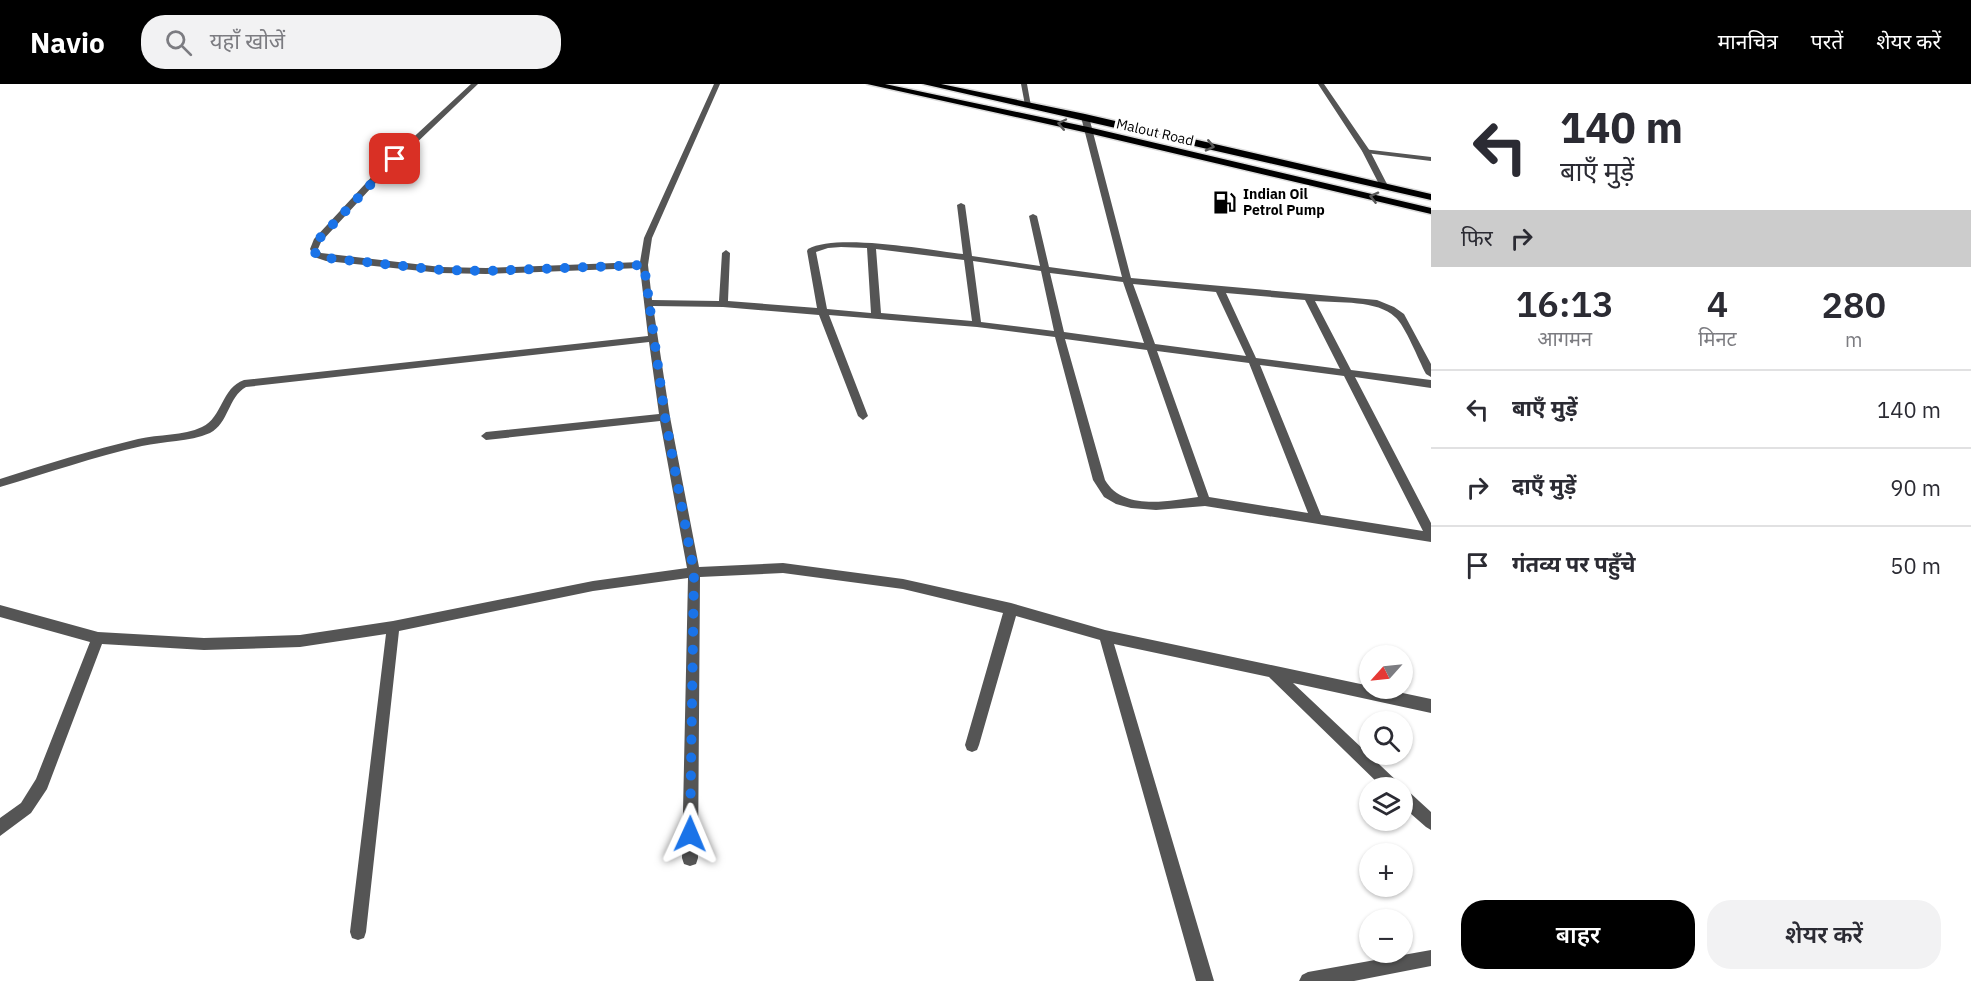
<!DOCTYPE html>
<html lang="hi">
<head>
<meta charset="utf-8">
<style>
  :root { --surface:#fff; --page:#f2f2f3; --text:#2b2b33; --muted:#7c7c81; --line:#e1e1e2; --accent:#000 }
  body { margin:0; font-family:"IBM Plex Sans","Noto Sans Devanagari",sans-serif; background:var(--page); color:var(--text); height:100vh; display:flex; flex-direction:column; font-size:22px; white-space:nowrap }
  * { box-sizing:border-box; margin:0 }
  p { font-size:20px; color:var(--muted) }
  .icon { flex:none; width:33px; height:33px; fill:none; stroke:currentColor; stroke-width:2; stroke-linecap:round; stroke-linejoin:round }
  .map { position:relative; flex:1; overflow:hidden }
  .drawer { display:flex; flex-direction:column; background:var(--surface); width:540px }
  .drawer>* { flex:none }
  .banner { background:#fff; color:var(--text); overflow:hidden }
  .needle { width:39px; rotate:243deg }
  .controls { position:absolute; left:1359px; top:561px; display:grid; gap:12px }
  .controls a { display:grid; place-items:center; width:54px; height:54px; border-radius:50%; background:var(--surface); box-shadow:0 2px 4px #0004; font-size:30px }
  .pin { position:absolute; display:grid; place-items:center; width:51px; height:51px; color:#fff; margin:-26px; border-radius:12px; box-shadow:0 3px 9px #0006 }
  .me { position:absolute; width:66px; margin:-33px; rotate:1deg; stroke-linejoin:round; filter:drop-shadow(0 0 4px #0008) }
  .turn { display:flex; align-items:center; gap:21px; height:126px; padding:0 30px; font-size:27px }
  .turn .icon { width:78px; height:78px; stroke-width:2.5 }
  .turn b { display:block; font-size:42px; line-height:51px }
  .then { display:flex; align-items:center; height:57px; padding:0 30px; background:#0003; gap:12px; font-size:22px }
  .eta { display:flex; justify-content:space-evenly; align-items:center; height:102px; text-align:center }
  .eta b { font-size:36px; font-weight:600; line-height:42px }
  .button { display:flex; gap:12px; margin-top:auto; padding:12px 30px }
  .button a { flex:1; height:69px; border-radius:24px; background:var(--accent); color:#fff; font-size:24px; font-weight:600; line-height:69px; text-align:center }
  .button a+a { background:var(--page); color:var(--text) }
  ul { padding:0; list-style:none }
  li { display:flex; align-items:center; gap:18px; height:78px; padding:0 30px; border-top:2px solid var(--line) }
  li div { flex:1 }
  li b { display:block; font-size:22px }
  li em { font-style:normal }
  header { display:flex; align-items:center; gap:36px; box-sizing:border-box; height:84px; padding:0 30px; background:var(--accent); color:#fff }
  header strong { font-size:28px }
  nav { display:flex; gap:33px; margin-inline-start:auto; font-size:21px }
  .search { width:420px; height:54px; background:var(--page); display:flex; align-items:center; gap:15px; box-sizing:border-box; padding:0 21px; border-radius:24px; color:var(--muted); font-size:22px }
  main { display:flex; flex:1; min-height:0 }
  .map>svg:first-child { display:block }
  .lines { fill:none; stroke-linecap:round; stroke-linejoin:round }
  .trunk-casing { stroke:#dbdbdb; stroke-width:3 }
  .minor { fill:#555; fill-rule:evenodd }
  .tertiary { fill:#555; fill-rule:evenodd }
  .trunk { fill:#000; fill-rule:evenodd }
  .oneway { stroke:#595959 }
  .route { stroke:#1a73e8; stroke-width:10; stroke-dasharray:0 18 }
  .labels { text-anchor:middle; stroke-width:6; stroke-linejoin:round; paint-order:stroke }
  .far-street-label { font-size:14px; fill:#000; stroke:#fff }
  .far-poi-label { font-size:14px; font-weight:bold; fill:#000; stroke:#fff; text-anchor:start }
</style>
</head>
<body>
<header>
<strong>Navio</strong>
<div class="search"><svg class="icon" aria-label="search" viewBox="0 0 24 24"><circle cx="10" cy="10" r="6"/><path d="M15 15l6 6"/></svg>यहाँ खोजें</div>
<nav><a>मानचित्र</a><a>परतें</a><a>शेयर करें</a></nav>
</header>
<main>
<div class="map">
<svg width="1431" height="897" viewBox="0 0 1431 897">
  <rect width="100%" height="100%" fill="#fff"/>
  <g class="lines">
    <defs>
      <path id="trunk" d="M867,0H885L1088,43L1431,124V130L1088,49Z
        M923,0H941L1085,30L1431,110V116Z"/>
    </defs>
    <use href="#trunk" class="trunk-casing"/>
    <path class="minor" d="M471,0H478L384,90L321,158L318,165L321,169L441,183L486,184L640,178L644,154L714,0H720L652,154L648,181L652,216L719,217L722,169L726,166L730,169L728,217L817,224L807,167L808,165C837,149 928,166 963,170L957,121L961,119L965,121L972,172L1040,182L1029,132L1033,130L1037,132L1049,183L1122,193L1081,33L1085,31L1089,33L1131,194L1377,216L1394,223L1404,230L1431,280V293L1426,290C1419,277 1405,241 1395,233C1378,216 1338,219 1315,217L1351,286L1431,296V304L1355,293L1431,439V458L1205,422L1156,426L1131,424L1116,420L1104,413L1093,396L1055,253L977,243L829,231L868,332L863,336L858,332L819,231L723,223L653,222L670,333L699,483L783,479L903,495L1011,519L1105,546L1370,602V604H1379L1431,615V629L1293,599L1399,699L1401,704H1383L1269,593L1114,560L1214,897H1196L1100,556L1016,532L979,661L977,666L972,668L967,666L965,661L1003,529L903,505L783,489L700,493L698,774L696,780L690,782L684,780L682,774L688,494L593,507L399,547L366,848L364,854L358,856L352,854L350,848L386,550L300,563L204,566L102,560L47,705L31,729L0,752V734L21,719L36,695L90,558L0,533V521L98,548L204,554L300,551L393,537L593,497L687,484L660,337L486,356L481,352L486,348L659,330L649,258L246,303C228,313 229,339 210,349C189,358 164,357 142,362C94,373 47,389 0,403V395C46,380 92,366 138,355C159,350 183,352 202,343C223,333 221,304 244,296L648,252L640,184L486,190L441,189L326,177L314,173L310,165L314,155L378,86ZM841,163L867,164L871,229L827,225L816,168L828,164ZM876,165L964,176L972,237L881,229ZM973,177L1041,187L1054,247L981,238ZM1050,189L1123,198L1144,259L1064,248ZM1133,200L1216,208L1246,272L1155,260ZM1226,209L1305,216L1340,285L1256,274ZM1065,255L1147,266L1198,413C1168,417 1123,427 1105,396ZM1157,267L1249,279L1308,429L1209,413ZM1260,281L1344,292L1423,447L1321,431Z
      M1021,0H1027L1031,22L1025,21Z
      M1363,65L1431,73V77L1366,69L1362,67Z
      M1402,704L1407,706L1431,728V746L1426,743L1402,722Z
      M1431,866V882L1354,897H1299L1302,891L1308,888Z"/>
    <path class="tertiary" d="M1318,0H1324L1370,67L1388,102L1387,104L1380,102L1362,67Z"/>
    <use href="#trunk" class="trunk"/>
  </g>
  <defs><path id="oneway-chevron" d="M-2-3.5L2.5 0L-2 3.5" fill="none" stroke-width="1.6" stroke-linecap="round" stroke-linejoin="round" transform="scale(1.5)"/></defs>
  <g class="oneway">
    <use href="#oneway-chevron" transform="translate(1062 40) rotate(-168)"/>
    <use href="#oneway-chevron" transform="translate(1210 62) rotate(13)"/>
    <use href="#oneway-chevron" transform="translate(1374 113) rotate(-166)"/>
  </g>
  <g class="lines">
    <path class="route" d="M395,75L317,157L314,165L316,171L326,174L441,186L486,187L644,181L665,333L694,488L690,750"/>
  </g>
  <defs>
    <symbol id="fuel-bare" viewBox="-9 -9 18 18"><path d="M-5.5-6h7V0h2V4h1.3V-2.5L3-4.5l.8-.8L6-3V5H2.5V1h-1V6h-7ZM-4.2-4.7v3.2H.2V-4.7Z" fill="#000" stroke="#fff" stroke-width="2.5" paint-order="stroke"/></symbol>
  </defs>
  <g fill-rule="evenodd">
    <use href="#fuel-bare" x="1208" y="102" width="33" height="33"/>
  </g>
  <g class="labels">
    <g class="far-street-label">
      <text transform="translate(1155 48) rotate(13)" y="5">Malout Road</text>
    </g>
    <g class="far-poi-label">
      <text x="1243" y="115">Indian Oil<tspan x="1243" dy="16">Petrol Pump</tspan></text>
    </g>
  </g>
</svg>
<div class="controls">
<a><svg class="needle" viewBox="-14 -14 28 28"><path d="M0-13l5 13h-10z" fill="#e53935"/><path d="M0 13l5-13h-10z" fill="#7c7c81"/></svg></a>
<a><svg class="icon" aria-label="search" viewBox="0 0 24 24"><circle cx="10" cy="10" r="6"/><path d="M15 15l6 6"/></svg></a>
<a><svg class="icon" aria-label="layers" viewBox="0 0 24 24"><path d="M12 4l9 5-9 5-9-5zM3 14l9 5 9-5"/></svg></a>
<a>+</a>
<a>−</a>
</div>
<div class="pin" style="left:395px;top:75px;background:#d93025"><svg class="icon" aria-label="arrive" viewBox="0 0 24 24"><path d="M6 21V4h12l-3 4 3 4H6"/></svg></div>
<svg class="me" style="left:690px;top:750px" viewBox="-20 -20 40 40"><path d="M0-17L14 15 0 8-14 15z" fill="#1a73e8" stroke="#fff" stroke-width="4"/></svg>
</div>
<section class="drawer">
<div class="banner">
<div class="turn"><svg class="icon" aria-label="left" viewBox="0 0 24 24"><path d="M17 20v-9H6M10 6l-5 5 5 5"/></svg><div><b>140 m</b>बाएँ मुड़ें</div></div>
<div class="then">फिर<svg class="icon" aria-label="right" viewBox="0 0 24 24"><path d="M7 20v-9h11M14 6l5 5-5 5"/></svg></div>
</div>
<div class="eta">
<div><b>16:13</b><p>आगमन</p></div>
<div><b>4</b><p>मिनट</p></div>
<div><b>280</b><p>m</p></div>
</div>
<ul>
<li><svg class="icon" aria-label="left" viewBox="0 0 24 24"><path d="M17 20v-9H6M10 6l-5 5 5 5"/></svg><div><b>बाएँ मुड़ें</b></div><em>140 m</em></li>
<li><svg class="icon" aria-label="right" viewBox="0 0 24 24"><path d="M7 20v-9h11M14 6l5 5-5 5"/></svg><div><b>दाएँ मुड़ें</b></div><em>90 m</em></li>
<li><svg class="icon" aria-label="arrive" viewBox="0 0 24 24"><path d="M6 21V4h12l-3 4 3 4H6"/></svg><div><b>गंतव्य पर पहुँचे</b></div><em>50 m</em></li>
</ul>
<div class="button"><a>बाहर</a><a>शेयर करें</a></div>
</section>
</main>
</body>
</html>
